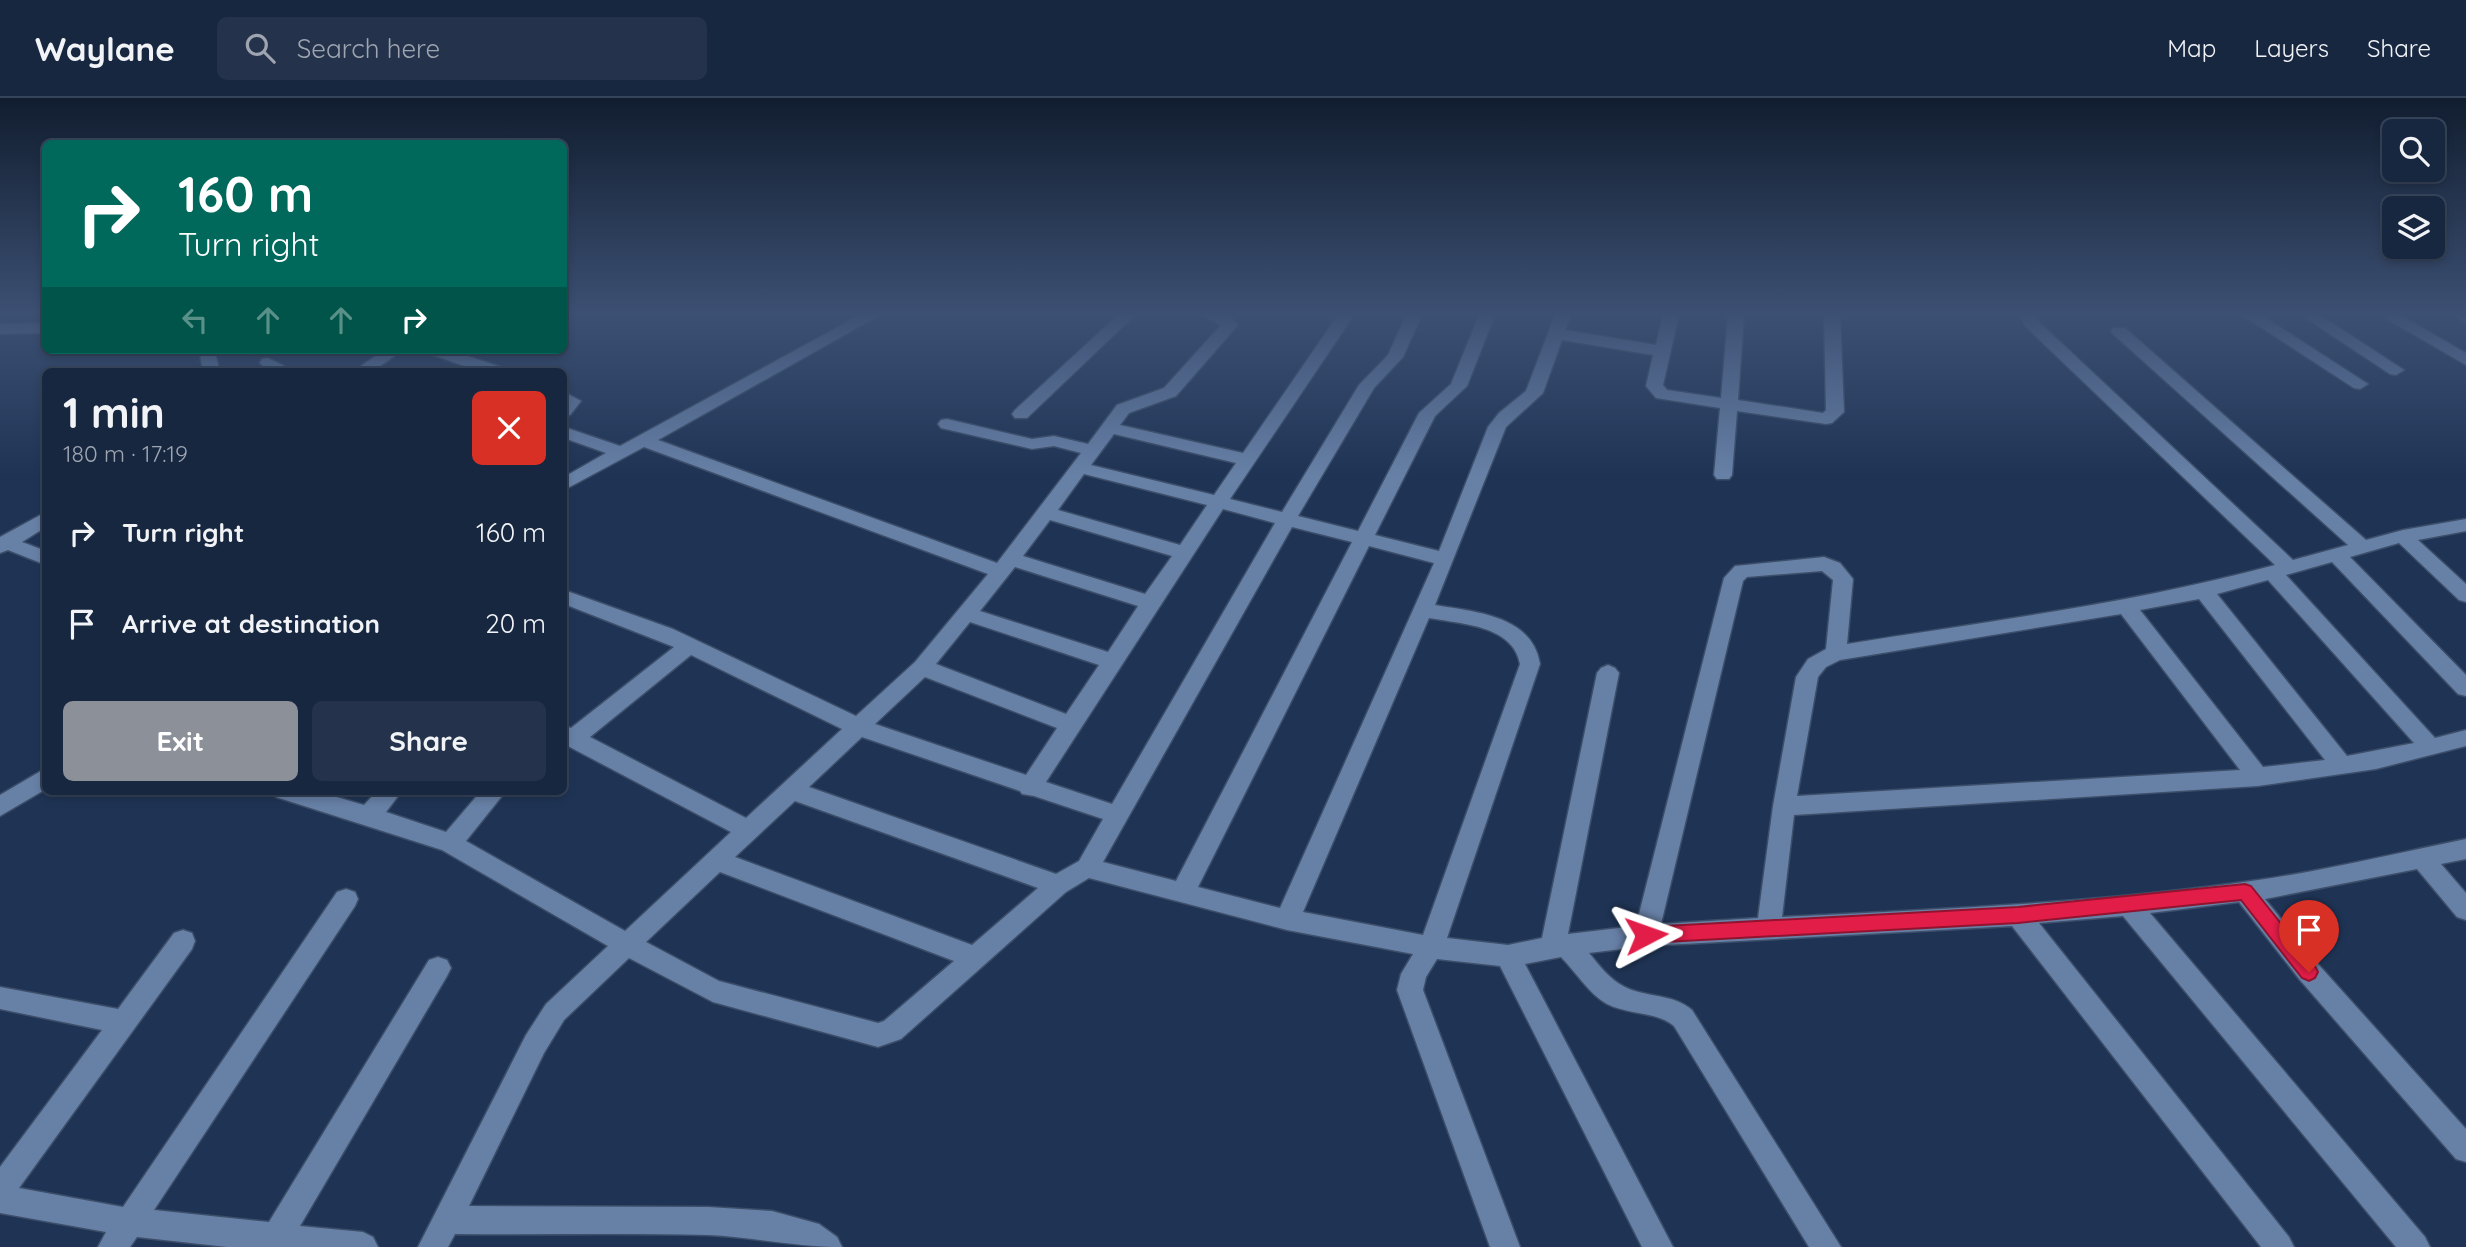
<!DOCTYPE html>
<html lang="en">
<head>
<meta charset="utf-8">
<style>
  :root { --surface:#172740; --page:#24334b; --text:#f1f3f6; --muted:#9ea5b1; --line:#364459; --accent:#8c9099 }
  body { margin:0; font-family:Quicksand,sans-serif; background:var(--page); color:var(--text); height:100vh; display:flex; flex-direction:column; font-size:26px; white-space:nowrap }
  * { box-sizing:border-box; margin:0 }
  p { font-size:23px; color:var(--muted) }
  .icon { flex:none; width:38px; height:38px; fill:none; stroke:currentColor; stroke-width:2; stroke-linecap:round; stroke-linejoin:round }
  .map { position:relative; flex:1; overflow:hidden }
  .side { position:absolute; left:42px; top:270px; width:525px; height:427px; display:flex; flex-direction:column; background:var(--surface); border-radius:10px; box-shadow:0 4px 10px #0003,0 0 0 2px var(--line) }
  .side>* { flex:none }
  .banner { position:absolute; left:42px; top:42px; width:525px; height:214px; border-radius:10px; box-shadow:0 4px 10px #0003,0 0 0 2px var(--line); background:#00695c; color:#fff; overflow:hidden }
  .buttons { position:absolute; left:2382px; top:21px; display:grid; gap:14px }
  .buttons a { display:grid; place-items:center; width:63px; height:63px; border-radius:10px; background:var(--surface); box-shadow:0 4px 10px #0003,0 0 0 2px var(--line); font-size:35px }
  .pin { position:absolute; display:grid; place-items:center; width:60px; height:60px; color:#fff; margin:-72px -30px; border-radius:50% 50% 50% 0; rotate:-45deg; box-shadow:0 0 7px #0007 }
  .pin .icon { rotate:45deg }
  .me { position:absolute; width:77px; margin:-38px; rotate:86deg; stroke-linejoin:round; filter:drop-shadow(0 0 5px #0008) }
  .turn { display:flex; align-items:center; gap:24px; height:147px; padding:0 21px; font-size:32px }
  .turn .icon { width:91px; height:91px; stroke-width:2.5 }
  .turn b { display:block; font-size:49px; line-height:60px }
  .lanes { display:flex; align-items:center; height:66px; padding:0 21px; background:#0003; justify-content:center; gap:35px; direction:ltr }
  .lanes .off { opacity:.35 }
  .round { display:grid; place-items:center; flex:none; width:74px; height:74px; border-radius:10px; background:var(--page) }
  .summary { display:flex; align-items:center; justify-content:space-between; height:119px; padding:0 21px }
  h1 { font-size:42px; font-weight:700; line-height:52px }
  .button { display:flex; gap:14px; margin-top:auto; padding:14px 21px }
  .button a { flex:1; height:80px; border-radius:10px; background:var(--accent); color:#fff; font-size:28px; font-weight:700; line-height:80px; text-align:center }
  .button a+a { background:var(--page); color:var(--text) }
  ul { padding:0; list-style:none }
  li { display:flex; align-items:center; gap:21px; height:91px; padding:0 21px }
  li div { flex:1 }
  li b { display:block; font-size:26px }
  li em { font-style:normal }
  header { display:flex; align-items:center; gap:42px; box-sizing:border-box; height:98px; padding:0 35px; background:var(--surface); border-bottom:2px solid var(--line) }
  header strong { font-size:33px }
  nav { display:flex; gap:38px; margin-inline-start:auto; font-size:24px }
  .search { width:490px; height:63px; background:var(--page); display:flex; align-items:center; gap:18px; box-sizing:border-box; padding:0 24px; border-radius:10px; color:var(--muted); font-size:26px }
  .map>svg:first-child { display:block }
  .lines { fill:none; stroke-linecap:round; stroke-linejoin:round }
  .minor-casing { stroke:#3c4e69; stroke-width:3 }
  .minor { fill:#6780a6; fill-rule:evenodd }
  .route { fill:#e11d48; stroke:#92132f; stroke-width:2 }
</style>
</head>
<body>
<header>
<strong>Waylane</strong>
<div class="search"><svg class="icon" aria-label="search" viewBox="0 0 24 24"><circle cx="10" cy="10" r="6"/><path d="M15 15l6 6"/></svg>Search here</div>
<nav><a>Map</a><a>Layers</a><a>Share</a></nav>
</header>
<div class="map">
<svg width="2466" height="1149" viewBox="0 0 2466 1149">
  <rect width="100%" height="100%" fill="#1f3455"/>
  <g class="lines">
    <defs>
      <path id="minor" d="M860,217H880L658,342L997,465L1081,355L1054,348L1032,351L941,330L938,326L941,322L947,321L1032,341L1054,338L1088,346L1117,307L1164,290L1221,227L1202,217H1230L1238,227L1176,298L1129,315L1120,327L1243,355L1338,217H1354L1230,401L1282,414L1359,287L1388,257L1406,217H1422L1403,259L1374,290L1298,418L1358,433L1419,315L1451,286L1479,217H1495L1467,288L1435,318L1375,437L1439,453L1488,329L1499,315L1526,293L1555,217H1571L1565,232L1656,247L1663,217H1679L1663,287L1667,292L1721,300L1728,217H1744L1738,302L1823,315L1826,312L1824,217H1840L1844,314L1832,325L1826,326L1737,313L1732,377L1729,381H1717L1714,377L1720,310L1656,300L1646,288L1653,257L1562,242L1543,295L1506,329L1435,507C1475,514 1532,517 1540,566L1447,840L1508,847L1542,840L1597,575L1601,570L1608,567L1615,570L1619,575L1568,836L1636,828L1724,480L1735,468L1824,459L1840,465L1853,481L1847,546C1990,523 2135,505 2275,467L2025,228L2020,217H2036L2038,223L2293,462L2348,447L2113,236L2111,233L2113,230H2125L2366,442L2403,432L2466,421V433L2418,442L2466,486V504L2459,502L2399,445L2350,459L2466,577V598L2458,596L2332,464L2286,477L2435,640L2466,632V648L2376,671L2258,688L1794,717L1782,819C1941,811 2101,805 2258,782C2328,772 2397,755 2466,741V761L2441,766L2466,795V822L2457,819L2417,771L2265,801L2318,866L2466,1031V1064L2456,1061L2300,882L2239,804L2150,815L2425,1139L2430,1149H2396L2123,818L2039,825L2289,1139L2294,1149H2261L2012,828L1646,848L1589,855C1599,867 1610,882 1625,889C1647,900 1672,895 1692,912L1841,1149H1809L1674,928C1656,913 1628,917 1607,906C1588,895 1576,874 1561,859L1525,866L1673,1149H1642L1500,868L1437,861L1426,879L1423,892L1520,1149H1490L1397,892L1401,876L1413,856L1287,832L1089,780L1066,794L901,941L878,949L713,904L629,860L564,922L544,955L469,1108L708,1109L772,1113L819,1126L837,1139L842,1149C797,1149 753,1139 708,1137C624,1135 539,1137 455,1136L448,1149H418L526,937L546,906L608,848L442,752L276,699L273,693H316L364,707L377,693H402L386,714L446,734L481,693H506L466,743L625,833L731,734L564,646V628L571,630L674,549L564,506V492L673,531L856,618L915,564L988,476L644,349L564,392V379L606,355L564,340V329L620,348ZM1114,336L1236,365L1214,397L1091,367ZM1084,376L1207,407L1180,447L1058,412ZM1223,411L1275,425L1112,706L1046,684ZM1050,422L1172,458L1145,496L1023,458ZM1292,429L1352,444L1176,783L1103,764ZM1369,448L1434,465L1280,810L1198,789ZM1015,469L1138,508L1108,554L980,513ZM1822,473L1833,482L1826,551L1808,561L1796,579L1773,708L1758,820L1661,826L1743,483L1747,479ZM2268,482L2414,645L2347,658L2217,496ZM2199,501L2325,662L2263,669L2140,512ZM2121,516L2240,672L1797,698L1818,579L1826,569L1840,562ZM1429,520C1461,526 1513,527 1520,566L1423,837L1303,814ZM970,524L1099,567L1066,616L936,566ZM691,557L842,631L746,720L590,639ZM925,579L1057,630L1026,677L875,626ZM862,639L1020,693L1022,696L1034,698L1103,721L1079,763L1056,776L809,689ZM795,703L1038,790L972,847L735,759ZM720,774L954,863L884,923L878,925L719,883L646,844Z
        M1118,217H1135L1027,320H1015L1012,316L1015,312Z
        M2242,217H2261L2368,286L2360,291L2354,290Z
        M2301,217H2320L2404,272L2396,277L2390,276Z
        M2380,217H2400L2466,255V267Z
        M2454,217H2466V225Z
        M46,225V235L0,236V226Z
        M203,252H219L216,257L219,273H203L200,257Z
        M384,252H403L373,273H354Z
        M425,252H449L501,269L503,273H479L427,255Z
        M268,260L294,273C282,273 269,275 260,265L262,261Z
        M564,294L581,303L570,317L564,318Z
        M46,414V429L22,444L46,453V467L8,452L0,455V439Z
        M46,670V691L0,718V697Z
        M346,791L355,794L358,801L355,808L154,1112L269,1124L429,862L438,859L447,862L451,870L447,878L300,1128L363,1134L373,1139L378,1149H227L137,1139L130,1149H98L106,1134L0,1115V1069L102,932L0,911V889L118,911L174,835L183,832L192,835L195,843L192,851L19,1090L123,1109L337,794Z"/>
    </defs>
    <use href="#minor" class="minor-casing"/>
    <use href="#minor" class="minor"/>
  </g>
  <linearGradient id="sky" x2="0" y2="1"><stop stop-color="#111d2f"/><stop offset="0.57" stop-color="#3c5073"/><stop offset="1" stop-color="#3c5073" stop-opacity="0"/></linearGradient>
  <rect width="2466" height="378" fill="url(#sky)"/>
  <path class="route" d="M2245,786L2251,788L2315,868L2318,874L2315,880L2309,883L2302,880L2241,802L2018,825L1646,845L1639,843L1636,837L1639,831L1646,829L2018,809Z"/>
</svg>
<div class="buttons">
<a><svg class="icon" aria-label="search" viewBox="0 0 24 24"><circle cx="10" cy="10" r="6"/><path d="M15 15l6 6"/></svg></a>
<a><svg class="icon" aria-label="layers" viewBox="0 0 24 24"><path d="M12 4l9 5-9 5-9-5zM3 14l9 5 9-5"/></svg></a>
</div>
<div class="pin" style="left:2309px;top:874px;background:#d93025"><svg class="icon" aria-label="arrive" viewBox="0 0 24 24"><path d="M6 21V4h12l-3 4 3 4H6"/></svg></div>
<svg class="me" style="left:1646px;top:837px" viewBox="-20 -20 40 40"><path d="M0-17L14 15 0 8-14 15z" fill="#e11d48" stroke="#fff" stroke-width="4"/></svg>
<div class="banner">
<div class="turn"><svg class="icon" aria-label="right" viewBox="0 0 24 24"><path d="M7 20v-9h11M14 6l5 5-5 5"/></svg><div><b>160 m</b>Turn right</div></div>
<div class="lanes"><svg class="icon off" aria-label="left" viewBox="0 0 24 24"><path d="M17 20v-9H6M10 6l-5 5 5 5"/></svg><svg class="icon off" aria-label="ahead" viewBox="0 0 24 24"><path d="M12 20V5M6 11l6-6 6 6"/></svg><svg class="icon off" aria-label="ahead" viewBox="0 0 24 24"><path d="M12 20V5M6 11l6-6 6 6"/></svg><svg class="icon" aria-label="right" viewBox="0 0 24 24"><path d="M7 20v-9h11M14 6l5 5-5 5"/></svg></div>
</div>
<section class="side">
<div class="summary"><div><h1>1 min</h1><p>180 m · 17:19</p></div><a class="round" style="background:#d93025;color:#fff"><svg class="icon" aria-label="close" viewBox="0 0 24 24"><path d="M6 6l12 12M18 6L6 18"/></svg></a></div>
<ul>
<li><svg class="icon" aria-label="right" viewBox="0 0 24 24"><path d="M7 20v-9h11M14 6l5 5-5 5"/></svg><div><b>Turn right</b></div><em>160 m</em></li>
<li><svg class="icon" aria-label="arrive" viewBox="0 0 24 24"><path d="M6 21V4h12l-3 4 3 4H6"/></svg><div><b>Arrive at destination</b></div><em>20 m</em></li>
</ul>
<div class="button"><a>Exit</a><a>Share</a></div>
</section>
</div>
</body>
</html>
